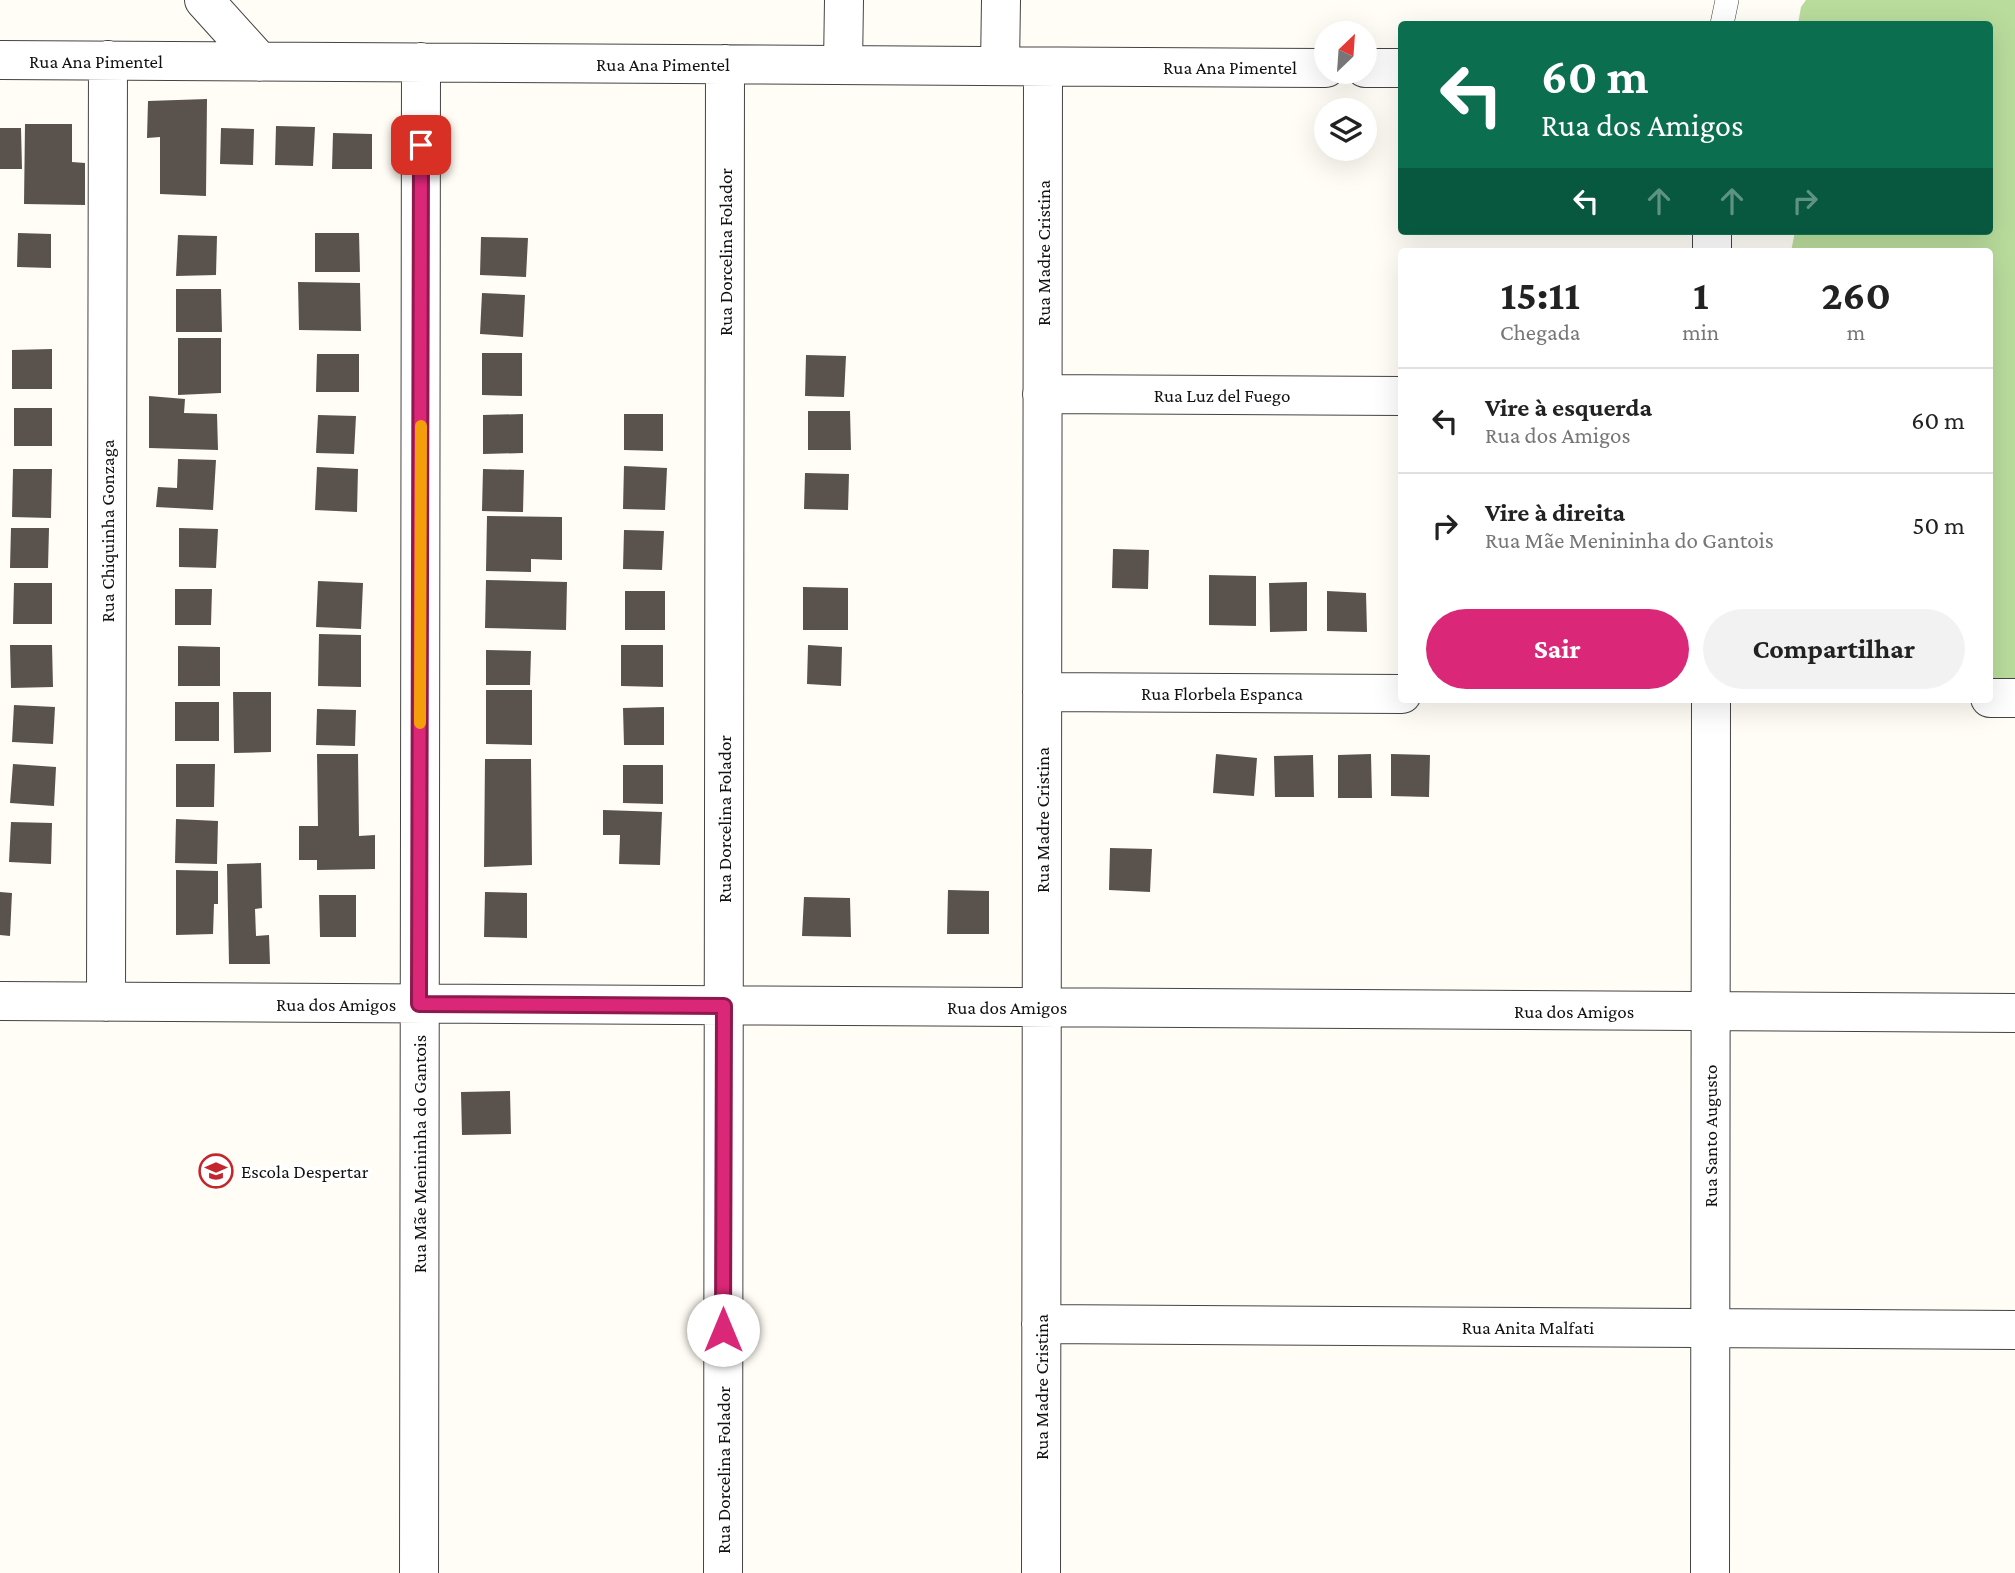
<!DOCTYPE html>
<html lang="pt">
<head>
<meta charset="utf-8">
<style>
  :root { --surface:#fff; --page:#f2f2f2; --text:#222; --muted:#767676; --line:#e0e0e0; --accent:#db2777 }
  body { margin:0; font-family:"Crimson Pro",serif; background:var(--page); color:var(--text); height:100vh; display:flex; flex-direction:column; font-size:26px; white-space:nowrap }
  * { box-sizing:border-box; margin:0 }
  p { font-size:23px; color:var(--muted) }
  .icon { flex:none; width:38px; height:38px; fill:none; stroke:currentColor; stroke-width:2; stroke-linecap:round; stroke-linejoin:round }
  .map { position:relative; flex:1; overflow:hidden }
  .details { position:absolute; left:1398px; top:248px; width:595px; height:455px; display:flex; flex-direction:column; background:var(--surface); border-radius:7px; box-shadow:0 7px 28px #0002 }
  .details>* { flex:none }
  .top-card { position:absolute; left:1398px; top:21px; width:595px; height:214px; border-radius:7px; box-shadow:0 7px 28px #0002; background:#0b6e4f; color:#fff; overflow:hidden }
  .needle { width:46px; rotate:25deg }
  .tools { position:absolute; left:1314px; top:21px; display:grid; gap:14px }
  .tools a { display:grid; place-items:center; width:63px; height:63px; border-radius:50%; background:var(--surface); box-shadow:0 7px 28px #0002; font-size:35px }
  .pin { position:absolute; display:grid; place-items:center; width:60px; height:60px; color:#fff; margin:-30px; border-radius:14px; box-shadow:0 4px 10px #0006 }
  .me { position:absolute; width:77px; margin:-38px; rotate:0deg; stroke-linejoin:round; filter:drop-shadow(0 0 5px #0008) }
  .turn { display:flex; align-items:center; gap:24px; height:147px; padding:0 28px; font-size:32px }
  .turn .icon { width:91px; height:91px; stroke-width:2.5 }
  .turn b { display:block; font-size:49px; line-height:60px }
  .lanes { display:flex; align-items:center; height:66px; padding:0 28px; background:#0003; justify-content:center; gap:35px; direction:ltr }
  .lanes .off { opacity:.35 }
  .eta { display:flex; justify-content:space-evenly; align-items:center; height:119px; text-align:center }
  .eta b { font-size:42px; font-weight:700; line-height:49px }
  .primary-button { display:flex; gap:14px; margin-top:auto; padding:14px 28px }
  .primary-button a { flex:1; height:80px; border-radius:42px; background:var(--accent); color:#fff; font-size:28px; font-weight:700; line-height:80px; text-align:center }
  .primary-button a+a { background:var(--page); color:var(--text) }
  ul { padding:0; list-style:none }
  li { display:flex; align-items:center; gap:21px; height:105px; padding:0 28px; border-top:2px solid var(--line) }
  li div { flex:1 }
  li b { display:block; font-size:26px }
  li em { font-style:normal }
  .map>svg:first-child { display:block }
  .forest { fill:#b9dc9c }
  .building { fill:#5a524d }
  .lines { fill:none; stroke-linecap:round; stroke-linejoin:round }
  .lane-casing { stroke:#444; stroke-width:24 }
  .street-casing { stroke:#444; stroke-width:40 }
  .lane { stroke:#fff; stroke-width:23 }
  .street { stroke:#fff; stroke-width:38 }
  .route-casing { stroke:#8e194d; stroke-width:18 }
  .route { stroke:#db2777; stroke-width:12 }
  .slow { stroke:#f59e0b; stroke-width:12 }
  .labels { text-anchor:middle; stroke-width:7; stroke-linejoin:round; paint-order:stroke }
  .street-label { font-size:19px; fill:#111; stroke:#fff }
  .poi-label { font-size:19px; fill:#111; stroke:#fff; text-anchor:start }
</style>
</head>
<body>
<div class="map">
<svg width="2015" height="1573" viewBox="0 0 2015 1573">
  <rect width="100%" height="100%" fill="#fffdf5"/>
  <path class="forest" d="M1806,0H2015V697L1990,699V252H1791L1795,231H1990V24H1798L1801,7Z"/>
  <path class="building" d="M207,99L206,196L160,194V137L147,138L148,101Z
    M25,124H72V162L85,163V205L24,204Z
    M276,126L315,127L313,166L275,165Z
    M0,128H21L22,169H0Z
    M221,128L254,129L253,165L220,164Z
    M333,133L372,134V169H332Z
    M18,233L51,234V268L17,267Z
    M315,233H359L360,272H315Z
    M178,235L217,236L216,275L176,276Z
    M481,237L528,238L526,277L480,275Z
    M298,282L360,283L361,331L299,330Z
    M176,289H221L222,332H176Z
    M482,293L525,295L523,337L480,334Z
    M178,338H221V393L178,395Z
    M52,349V389H12V350Z
    M482,353H522V396L482,395Z
    M317,354H359V392H316Z
    M806,355L846,356L844,397L805,396Z
    M149,396L185,399L184,413L217,414L218,450L149,448Z
    M14,408H52V446H14Z
    M808,411H850L851,450H808Z
    M523,414V453L483,454V415Z
    M624,414H663V451L624,450Z
    M318,415L356,416L354,454L316,453Z
    M178,459L216,460L213,510L156,507L158,487L177,488Z
    M624,466L667,468L665,510L623,509Z
    M317,467L358,469L357,512L315,510Z
    M13,469H52L51,518L12,517Z
    M483,469L524,470L523,512L482,511Z
    M805,473L849,474L848,510L804,509Z
    M487,516L562,517V560L531,559V572L486,571Z
    M11,528H49L48,568H10Z
    M179,528L218,529L216,568L179,567Z
    M624,530L664,531L662,570L623,569Z
    M1113,549L1149,550L1148,589L1112,588Z
    M1209,575L1256,576V626L1209,625Z
    M486,580L567,582L566,630L485,628Z
    M318,581L363,583L361,629L316,627Z
    M1307,582V631L1270,632L1269,583Z
    M14,583H52V624H13Z
    M803,587L848,588V630H803Z
    M175,589H212L211,625H175Z
    M625,591H665V630H625Z
    M1327,591L1366,593L1367,632L1327,631Z
    M319,634L361,635V687L318,686Z
    M10,645H52L53,687L11,688Z
    M621,645H663V687L621,686Z
    M808,645L842,647L841,686L807,684Z
    M178,646L220,647V686H178Z
    M486,650L531,651L530,685H486Z
    M486,690H532V745L486,744Z
    M233,692H271V752L234,753Z
    M175,702H219V741H175Z
    M14,705L55,707L53,744L12,742Z
    M664,707V745H624L623,708Z
    M317,709L356,710L355,746L316,745Z
    M317,754H358L359,836L375,835V869L317,870V860H299V826H318Z
    M1216,754L1257,758L1254,796L1213,793Z
    M1371,754L1372,798H1338V755Z
    M1391,754L1430,755L1429,797L1391,796Z
    M1313,755L1314,797H1275L1274,756Z
    M485,759H531L532,865L484,867Z
    M13,764L56,767L54,806L10,803Z
    M176,764H215L214,807H176Z
    M623,765H663V804L623,803Z
    M603,810L662,812L660,865L619,864L620,835H603Z
    M176,819L218,821L217,864L175,863Z
    M11,822L52,823L51,864L9,862Z
    M1110,848L1152,849L1150,892L1109,890Z
    M261,863L262,908L255,909L256,936L269,935L270,964H229L227,864Z
    M176,870L218,871V904H214L213,934L176,935Z
    M948,890L989,891V934H947Z
    M0,892L12,893L10,936L0,935Z
    M485,892L527,893V938L484,937Z
    M319,895H356V937H320Z
    M804,897L850,898L851,937L802,936Z
    M510,1091L511,1134L462,1135L461,1092Z"/>
  <g class="lines">
    <defs>
      <path id="lane" d="M1722,24L1727,0"/>
      <path id="street" d="M204,0L260,62
        M0,60L1326,68
        M843,65L844,0
        M1000,66L1001,0
        M1365,68H1402
        M1712,231V252
        M1042,394L1402,396
        M1042,692L1402,694
        M1990,698H2015
        M0,1001L2015,1013
        M106,1002L108,60
        M1041,1324L2015,1330
        M419,1573L421,62
        M723,1573L725,64
        M1041,1573L1043,67
        M1710,1573L1711,700"/>
    </defs>
    <use href="#lane" class="lane-casing"/>
    <use href="#street" class="street-casing"/>
    <use href="#lane" class="lane"/>
    <use href="#street" class="street"/>
  </g>
  <g class="lines">
    <defs>
      <path id="route" d="M421,145L419,1004L724,1006L723,1330"/>
    </defs>
    <use href="#route" class="route-casing"/>
    <use href="#route" class="route"/>
    <path class="slow" d="M420,723L421,426"/>
  </g>
  <defs>
    <symbol id="school-ring" viewBox="-11 -11 22 22"><circle r="9.5" fill="#fff" stroke="#c4262e" stroke-width="1.5"/><path d="M0-5L7-2L0 1L-7-2ZM-4 1L0 2.5L4 1V4Q0 6-4 4Z" fill="#c4262e"/></symbol>
  </defs>
  <g fill-rule="evenodd">
    <use href="#school-ring" x="197" y="1152" width="38" height="38"/>
  </g>
  <g class="labels">
    <g class="street-label">
      <text x="96" y="68">Rua Ana Pimentel</text>
      <text x="663" y="71">Rua Ana Pimentel</text>
      <text x="1230" y="74">Rua Ana Pimentel</text>
      <text transform="translate(725 252) rotate(-90)" y="7">Rua Dorcelina Folador</text>
      <text transform="translate(1043 253) rotate(-90)" y="7">Rua Madre Cristina</text>
      <text x="1222" y="402">Rua Luz del Fuego</text>
      <text transform="translate(107 531) rotate(-90)" y="7">Rua Chiquinha Gonzaga</text>
      <text x="1222" y="700">Rua Florbela Espanca</text>
      <text transform="translate(724 819) rotate(-90)" y="7">Rua Dorcelina Folador</text>
      <text transform="translate(1042 820) rotate(-90)" y="7">Rua Madre Cristina</text>
      <text x="336" y="1011">Rua dos Amigos</text>
      <text x="1007" y="1014">Rua dos Amigos</text>
      <text x="1574" y="1018">Rua dos Amigos</text>
      <text transform="translate(1710 1136) rotate(-90)" y="7">Rua Santo Augusto</text>
      <text transform="translate(419 1154) rotate(-90)" y="7">Rua Mãe Menininha do Gantois</text>
      <text x="1528" y="1334">Rua Anita Malfati</text>
      <text transform="translate(1041 1387) rotate(-90)" y="7">Rua Madre Cristina</text>
      <text transform="translate(723 1470) rotate(-90)" y="7">Rua Dorcelina Folador</text>
    </g>
    <g class="poi-label">
      <text x="241" y="1178">Escola Despertar</text>
    </g>
  </g>
</svg>
<div class="tools">
<a><svg class="needle" viewBox="-14 -14 28 28"><path d="M0-13l5 13h-10z" fill="#e53935"/><path d="M0 13l5-13h-10z" fill="#767676"/></svg></a>
<a><svg class="icon" aria-label="layers" viewBox="0 0 24 24"><path d="M12 4l9 5-9 5-9-5zM3 14l9 5 9-5"/></svg></a>
</div>
<div class="pin" style="left:421px;top:145px;background:#d93025"><svg class="icon" aria-label="arrive" viewBox="0 0 24 24"><path d="M6 21V4h12l-3 4 3 4H6"/></svg></div>
<svg class="me" style="left:723px;top:1330px" viewBox="-20 -20 40 40"><circle r="19" fill="#fff"/><path d="M0-13L10 11 0 6-10 11z" fill="#db2777"/></svg>
<div class="top-card">
<div class="turn"><svg class="icon" aria-label="left" viewBox="0 0 24 24"><path d="M17 20v-9H6M10 6l-5 5 5 5"/></svg><div><b>60 m</b>Rua dos Amigos</div></div>
<div class="lanes"><svg class="icon" aria-label="left" viewBox="0 0 24 24"><path d="M17 20v-9H6M10 6l-5 5 5 5"/></svg><svg class="icon off" aria-label="ahead" viewBox="0 0 24 24"><path d="M12 20V5M6 11l6-6 6 6"/></svg><svg class="icon off" aria-label="ahead" viewBox="0 0 24 24"><path d="M12 20V5M6 11l6-6 6 6"/></svg><svg class="icon off" aria-label="right" viewBox="0 0 24 24"><path d="M7 20v-9h11M14 6l5 5-5 5"/></svg></div>
</div>
<section class="details">
<div class="eta">
<div><b>15:11</b><p>Chegada</p></div>
<div><b>1</b><p>min</p></div>
<div><b>260</b><p>m</p></div>
</div>
<ul>
<li><svg class="icon" aria-label="left" viewBox="0 0 24 24"><path d="M17 20v-9H6M10 6l-5 5 5 5"/></svg><div><b>Vire à esquerda</b><p>Rua dos Amigos</p></div><em>60 m</em></li>
<li><svg class="icon" aria-label="right" viewBox="0 0 24 24"><path d="M7 20v-9h11M14 6l5 5-5 5"/></svg><div><b>Vire à direita</b><p>Rua Mãe Menininha do Gantois</p></div><em>50 m</em></li>
</ul>
<div class="primary-button"><a>Sair</a><a>Compartilhar</a></div>
</section>
</div>
</body>
</html>
